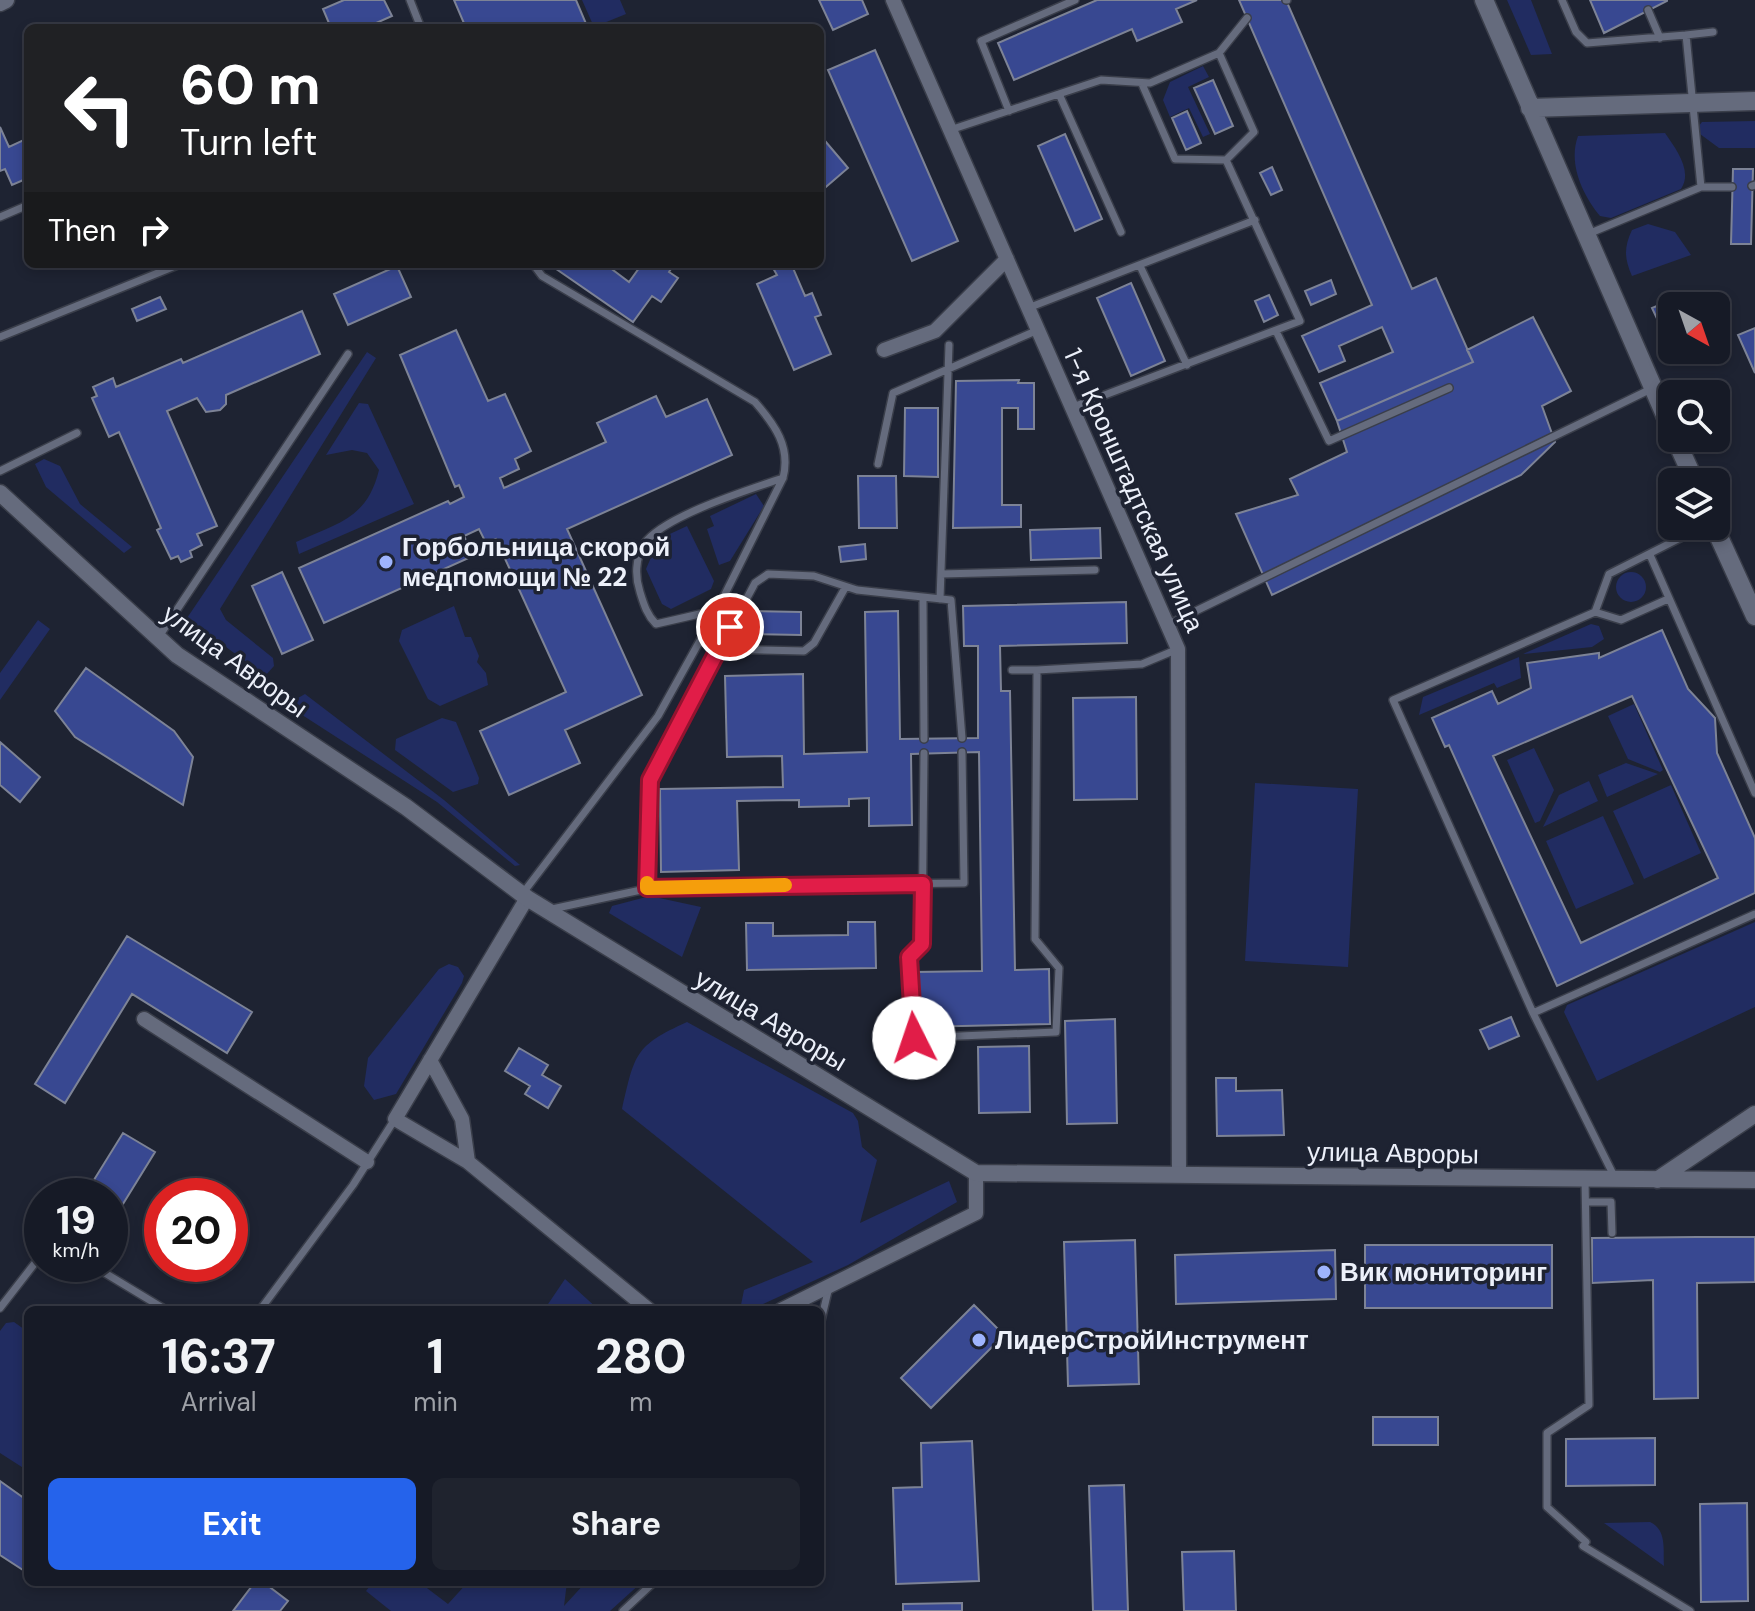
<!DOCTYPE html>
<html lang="en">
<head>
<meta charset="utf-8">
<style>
  :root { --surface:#161a26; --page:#1f232e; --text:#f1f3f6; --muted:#9ea1a7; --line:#353843; --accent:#2563eb }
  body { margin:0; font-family:"DM Sans",sans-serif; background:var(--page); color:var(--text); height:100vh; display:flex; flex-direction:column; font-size:30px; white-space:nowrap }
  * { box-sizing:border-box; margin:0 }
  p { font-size:26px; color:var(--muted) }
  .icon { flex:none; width:44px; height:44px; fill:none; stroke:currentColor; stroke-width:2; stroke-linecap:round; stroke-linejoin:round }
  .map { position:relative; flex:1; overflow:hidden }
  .details { position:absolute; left:24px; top:1306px; width:800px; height:280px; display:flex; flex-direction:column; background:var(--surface); border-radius:12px; box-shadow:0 4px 12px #0003,0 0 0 2px var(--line) }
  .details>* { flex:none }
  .guide { position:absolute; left:24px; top:24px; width:800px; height:244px; border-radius:12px; box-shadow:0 4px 12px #0003,0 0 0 2px var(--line); background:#202124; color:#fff; overflow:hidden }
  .needle { width:52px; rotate:140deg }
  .buttons { position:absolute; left:1658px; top:292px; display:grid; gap:16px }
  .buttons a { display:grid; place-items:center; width:72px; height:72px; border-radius:12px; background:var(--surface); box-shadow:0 4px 12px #0003,0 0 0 2px var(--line); font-size:40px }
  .speed { position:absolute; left:24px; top:1178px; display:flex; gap:16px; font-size:40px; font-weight:700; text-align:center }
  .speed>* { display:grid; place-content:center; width:104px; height:104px; border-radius:50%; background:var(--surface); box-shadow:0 4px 12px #0003,0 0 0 2px var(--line); line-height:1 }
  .speed small { font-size:20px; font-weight:400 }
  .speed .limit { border:12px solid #d22; background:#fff; color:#111 }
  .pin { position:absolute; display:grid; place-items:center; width:68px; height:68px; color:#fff; margin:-34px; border:4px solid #fff; border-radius:50%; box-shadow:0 2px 8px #0007 }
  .me { position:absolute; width:88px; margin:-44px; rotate:356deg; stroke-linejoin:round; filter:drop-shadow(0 0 6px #0008) }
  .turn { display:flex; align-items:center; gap:28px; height:168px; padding:0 24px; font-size:36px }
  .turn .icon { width:104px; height:104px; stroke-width:2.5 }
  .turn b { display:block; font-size:56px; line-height:68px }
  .then { display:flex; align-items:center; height:76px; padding:0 24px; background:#0003; gap:16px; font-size:30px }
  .eta { display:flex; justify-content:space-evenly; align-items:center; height:136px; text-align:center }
  .eta b { font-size:48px; font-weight:700; line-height:56px }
  .cta { display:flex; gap:16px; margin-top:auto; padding:16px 24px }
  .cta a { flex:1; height:92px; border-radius:12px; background:var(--accent); color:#fff; font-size:32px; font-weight:700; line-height:92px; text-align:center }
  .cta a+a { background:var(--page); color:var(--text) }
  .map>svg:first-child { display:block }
  .green { fill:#212c61 }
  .building { fill:#384891; stroke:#7d8396; stroke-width:2; fill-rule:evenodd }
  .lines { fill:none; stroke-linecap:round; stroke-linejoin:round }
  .service-casing { stroke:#3a3e4a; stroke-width:10 }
  .minor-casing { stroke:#3a3e4a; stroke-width:17 }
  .tertiary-casing { stroke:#3a3e4a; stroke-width:19 }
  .secondary-casing { stroke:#3a3e4a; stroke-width:21 }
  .service { stroke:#656b7d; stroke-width:7 }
  .minor { stroke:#656b7d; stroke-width:14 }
  .tertiary { stroke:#656b7d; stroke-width:16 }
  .secondary { stroke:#656b7d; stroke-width:18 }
  .route-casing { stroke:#92132f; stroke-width:20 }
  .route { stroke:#e11d48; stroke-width:14 }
  .slow { stroke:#f59e0b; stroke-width:14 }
  .poi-dot { fill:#9eb4fd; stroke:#1e2332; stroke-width:3 }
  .labels { text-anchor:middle; stroke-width:7; stroke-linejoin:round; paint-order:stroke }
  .street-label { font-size:26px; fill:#ecf0fa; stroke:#1e2332 }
  .poi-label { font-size:26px; font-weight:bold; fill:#ecf0fa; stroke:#1e2332; text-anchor:start }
</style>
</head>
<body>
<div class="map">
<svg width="1755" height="1611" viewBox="0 0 1755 1611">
  <rect width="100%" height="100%" fill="#1e2332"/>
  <path class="green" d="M582,0H620L626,14L594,27Z
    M1507,0H1531L1552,54L1531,55Z
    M1203,66L1209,77L1188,87L1210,134L1203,137L1189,108L1170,117L1163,100L1170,82Z
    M1755,121V148H1719L1700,134L1698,127L1702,122Z
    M1665,133C1676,149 1693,171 1681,189L1611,218L1600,216C1582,194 1568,163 1578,136Z
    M1648,224L1675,232L1691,255L1632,276C1624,258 1624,247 1632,230Z
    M367,352L376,358L220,609L226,620L273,658L274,666L265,676L187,618Z
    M359,403L368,404L414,504L299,554L296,542C338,523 367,519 379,470L367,453L352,450L326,455Z
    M44,459L60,466L80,504L132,547L124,553L46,487L35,464Z
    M756,494L764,506L730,561L719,565L707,529L714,526L710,516Z
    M687,526L714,581L711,589L671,609L662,604L646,569L659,539Z
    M1616 587a15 15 0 1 1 30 0a15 15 0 1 1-30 0Z
    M454,606L465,637H471L479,656L477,662L486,673L488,685L440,706L428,699L399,641L402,630Z
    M38,620L50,629L0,700V673Z
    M1591,624L1599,626L1604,639L1592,647L1523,654Z
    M1519,657L1521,678L1497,688L1494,683L1419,715L1423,697Z
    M305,694L444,800L520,865L515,866L437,802L296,711L298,698Z
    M1634,704L1663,770L1660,772L1628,759L1608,716Z
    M442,718L456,722L479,778L478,784L453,792L395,750L396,739Z
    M1534,748L1554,790L1540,821L1535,823L1507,760Z
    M1626,763L1658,774L1607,797L1598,775Z
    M1589,781L1598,801L1543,827L1559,795Z
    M1255,783L1358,789L1348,967L1245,961Z
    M1671,785L1701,853L1644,879L1613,811Z
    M1603,816L1634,884L1576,909L1546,841Z
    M650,896L701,907L682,957L609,913L612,906Z
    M1755,922V1007L1597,1081L1564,1012L1567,1005Z
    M449,964L458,967L464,976L462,983L396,1094L374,1100L364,1086L368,1058L439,969Z
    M687,1022L853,1113L858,1121L862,1147L877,1160L860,1223L949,1181L957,1202L848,1265L750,1310H740L744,1290L813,1262L622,1109C635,1054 634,1046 687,1022Z
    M565,1279L599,1310H544Z
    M14,1322L28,1332V1463L25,1469L0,1453V1331L6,1323Z
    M1650,1522C1667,1530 1663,1549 1664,1566L1604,1523Z
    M373,1582H419L448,1604L468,1582H567L564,1606L586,1582H642L610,1611H391L366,1591Z"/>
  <path class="building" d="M344,0H384L392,16L365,28H331L323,9Z
    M454,0H576L587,26L466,28Z
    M819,0H862L868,14L833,30Z
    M1097,0H1197L1176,9L1182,22L1137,41L1132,29L1014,80L998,43Z
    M1239,0H1286L1412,289L1436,278L1473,362L1337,421L1320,383L1393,352L1382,327L1339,346L1345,361L1319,372L1302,336L1372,305Z
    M1590,0H1667V1L1604,33Z
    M875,50L958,241L912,261L828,70Z
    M1213,80L1233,126L1215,134L1194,88Z
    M1187,111L1201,143L1186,150L1172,118Z
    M0,127L9,147L28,138V178L12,185L5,169L0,171Z
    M1065,134L1102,219L1075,231L1038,146Z
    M820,135L848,168L820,192Z
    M1272,167L1282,190L1271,195L1260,173Z
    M1733,169H1753L1751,244H1731Z
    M549,264H605L629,282L642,264H674L669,272L678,278L661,302L652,296L633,322Z
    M783,264L793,268L805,296L812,293L821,315L815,317L831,354L794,370L757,284L777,275L773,268Z
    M397,266L411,297L348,325L334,294Z
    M1331,280L1336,294L1311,305L1305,291Z
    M1131,283L1165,361L1131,376L1097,298Z
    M1269,295L1278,315L1264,322L1255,301Z
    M160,297L166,309L137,321L132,309Z
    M1678,297L1681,306H1672V320L1660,325L1652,308Z
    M302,311L320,354L226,395V404L220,410L206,412L197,398L167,411L217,526L197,534L202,545L190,551L192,557L181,562L178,556L171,559L157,530L161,528L119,432L109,437L92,398L97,396L93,387L113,378L116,387L181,359L183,363Z
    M1533,317L1571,391L1542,406L1555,442L1521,475L1272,595L1236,514L1298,495L1290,479L1347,452L1337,421L1473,362L1467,350Z
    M1755,328V373L1738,335Z
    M456,330L488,401L505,394L531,451L515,459L519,469L500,478L504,488L606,442L597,423L656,396L666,417L707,399L732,455L567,529L642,695L565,730L580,763L509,795L480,731L566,692L496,539L486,543L479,529L464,536L473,556L324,623L299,568L448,501L450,504L464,497L459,485L455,487L400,355Z
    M1019,380L1018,383H1034V429H1018V408H1002V505H1021V527L953,528L956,381Z
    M905,408H938V477L904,476Z
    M858,476H896L897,528H859Z
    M1100,528L1101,558L1031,560L1030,530Z
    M865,544L866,559L841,562L839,547Z
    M282,572L313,640L282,654L252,586Z
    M1126,602L1127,643L1000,646L1001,691H1010L1015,970L1049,969L1050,1024L916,1027L915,972L982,971L979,752L911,754L912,825L869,826V798L849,799V806L799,807V800L737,801L739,870L661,872L660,789L783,787L782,756L727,757L725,676L803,674L804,754L867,752L865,612L898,611L900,739L978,738V646H964L963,606Z
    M746,611L801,612V635L746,634Z
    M1662,630L1688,689L1715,718L1717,753L1755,838V893L1557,986L1449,745L1445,747L1432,718L1492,691L1498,704L1531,688L1527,663L1599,653V658ZM1632,696L1718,878L1581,943L1493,756Z
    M86,668L174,731L193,757L183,805L75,737L55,711Z
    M1136,697L1137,799L1074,800L1073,698Z
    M0,742L40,777L20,802L0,785Z
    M848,922H875L876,968L747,970L746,923H773V936L848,935Z
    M127,936L252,1012L227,1053L132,994L65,1103L35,1084Z
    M1511,1017L1519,1036L1489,1049L1480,1030Z
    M1115,1019L1117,1123L1067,1124L1065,1021Z
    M1029,1046L1030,1112L979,1113L978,1047Z
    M519,1048L548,1065L542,1075L561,1086L548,1108L525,1094L530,1086L505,1071Z
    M1216,1078H1236V1091L1282,1090L1284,1135L1217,1136Z
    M123,1133L155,1152L110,1225V1196H84Z
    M1697,1237H1755V1282L1697,1283L1698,1398L1654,1399L1653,1280L1592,1283V1238Z
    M1135,1240L1139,1384L1068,1386L1064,1242Z
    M1365,1245H1552V1308H1365Z
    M1335,1250L1336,1299L1176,1304L1175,1255Z
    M974,1305L1004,1335L931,1408L901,1378Z
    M1373,1417H1438V1445H1373Z
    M1655,1438V1485L1566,1486V1439Z
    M972,1441L979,1581L896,1584L893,1488L922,1487L921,1443Z
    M0,1481L28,1501L26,1572L0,1555Z
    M1124,1485L1128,1611H1093L1089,1486Z
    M1747,1503L1748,1601L1701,1602L1700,1504Z
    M1234,1551L1236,1611H1184L1182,1552Z
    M255,1582H263L288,1601L280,1611H233Z
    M962,1603V1611H903V1604Z"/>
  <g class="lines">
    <defs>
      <path id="service" d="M410,0L421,28
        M1286,0H1287
        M1562,0L1576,32L1587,43L1686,35L1701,187
        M1648,10L1660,38
        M1686,35L1713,32
        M1142,84L1175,159L1226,160
        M1059,94L1121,232
        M1009,111L981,41L1075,0
        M950,130L1101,80L1150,83L1219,53L1247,18
        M1752,186L1755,185
        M0,217L28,205
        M1588,234L1701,187H1732
        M1140,266L1187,365
        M1028,308L1255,220
        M1276,331L1329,441L1449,388
        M0,337L180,264
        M1073,407L1300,321L1226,160L1254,132L1219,53
        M878,464L893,393L1038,330
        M0,471L77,433
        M1704,526L1609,574L1595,612L1393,700L1533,1013L1755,914
        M1650,555L1755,793
        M941,574L1095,570
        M923,599L924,739
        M940,599L949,345
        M717,610L656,624C647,615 644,605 640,592C635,577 635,559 644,544C663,516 751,489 783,478
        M1595,612L1621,620L1668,599
        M1167,625L1651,389
        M158,638L348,354
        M717,649L804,651L814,643L845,588
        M1012,670H1037
        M924,753L922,944L909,957L914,1038L1056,1032L1059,968L1035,939L1037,670L1142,664L1178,649
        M647,888L650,780L755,583L768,574L814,576L857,590L951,600L962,738
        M523,893L658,716L717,610L783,478C791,447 775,425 755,402L542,276L533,264
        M552,909L655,887L964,883L962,752
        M1533,1013L1615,1178
        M1585,1179L1589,1405L1547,1433V1507L1586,1542L1583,1546L1690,1611
        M1586,1202H1611L1612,1233
        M90,1264L166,1310
        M0,1308L42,1254
        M260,1310L353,1185L395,1119
        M820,1325L829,1287
        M623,1611L654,1582"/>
      <path id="minor" d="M893,0L1178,649L1179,1175
        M884,350L935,331L1007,259
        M527,898L395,1119L468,1162L649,1310
        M144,1019L367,1162
        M430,1060L462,1119L468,1162
        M781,1310L976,1213V1173"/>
      <path id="tertiary" d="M0,3L6,0
        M0,493L177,655L406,807L527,898L976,1173L1755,1180
        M1657,1180L1755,1114"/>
      <path id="secondary" d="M1484,0L1672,431
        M1530,108L1755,101
        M1675,438L1695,482
        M1714,526L1755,616"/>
    </defs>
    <use href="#service" class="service-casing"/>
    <use href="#minor" class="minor-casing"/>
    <use href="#tertiary" class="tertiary-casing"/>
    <use href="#secondary" class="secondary-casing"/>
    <use href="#service" class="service"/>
    <use href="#minor" class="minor"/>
    <use href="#tertiary" class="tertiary"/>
    <use href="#secondary" class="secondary"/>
  </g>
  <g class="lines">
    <defs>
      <path id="route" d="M730,627L650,780L647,888L923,884L922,944L909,957L914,1038"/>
    </defs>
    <use href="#route" class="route-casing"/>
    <use href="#route" class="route"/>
    <path class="slow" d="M647,883V888L785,885"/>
  </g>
  <g class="poi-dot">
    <circle cx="386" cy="562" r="8"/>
    <circle cx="1324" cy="1272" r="8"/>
    <circle cx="979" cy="1340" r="8"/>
  </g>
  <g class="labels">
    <g class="street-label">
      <text transform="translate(1134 490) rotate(66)" y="9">1-я Кронштадтская улица</text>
      <text transform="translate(235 661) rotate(36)" y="9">улица Авроры</text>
      <text transform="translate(771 1020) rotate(31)" y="9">улица Авроры</text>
      <text transform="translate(1393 1153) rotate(1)" y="9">улица Авроры</text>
    </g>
    <g class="poi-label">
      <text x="402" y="556">Горбольница скорой<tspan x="402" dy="30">медпомощи № 22</tspan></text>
      <text x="1340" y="1281">Вик мониторинг</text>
      <text x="995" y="1349">ЛидерСтройИнструмент</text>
    </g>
  </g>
</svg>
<div class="buttons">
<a><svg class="needle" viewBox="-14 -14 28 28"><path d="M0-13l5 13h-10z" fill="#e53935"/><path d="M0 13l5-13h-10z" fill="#9ea1a7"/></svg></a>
<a><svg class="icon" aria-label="search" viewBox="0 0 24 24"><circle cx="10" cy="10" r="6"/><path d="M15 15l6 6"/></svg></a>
<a><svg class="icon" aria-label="layers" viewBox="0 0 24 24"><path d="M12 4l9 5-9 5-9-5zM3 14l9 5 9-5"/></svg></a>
</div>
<div class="speed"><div>19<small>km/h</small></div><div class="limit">20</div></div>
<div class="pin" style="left:730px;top:627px;background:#d93025"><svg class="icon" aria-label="arrive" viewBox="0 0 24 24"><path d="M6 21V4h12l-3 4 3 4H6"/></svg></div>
<svg class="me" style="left:914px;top:1038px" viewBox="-20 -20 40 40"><circle r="19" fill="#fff"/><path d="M0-13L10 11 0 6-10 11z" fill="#e11d48"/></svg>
<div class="guide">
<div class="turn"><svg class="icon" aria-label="left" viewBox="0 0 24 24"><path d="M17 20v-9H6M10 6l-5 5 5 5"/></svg><div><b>60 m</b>Turn left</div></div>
<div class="then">Then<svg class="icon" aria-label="right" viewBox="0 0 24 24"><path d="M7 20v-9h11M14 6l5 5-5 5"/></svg></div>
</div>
<section class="details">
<div class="eta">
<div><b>16:37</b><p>Arrival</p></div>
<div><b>1</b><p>min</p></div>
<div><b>280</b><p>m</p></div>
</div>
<div class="cta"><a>Exit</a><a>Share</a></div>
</section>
</div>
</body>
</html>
